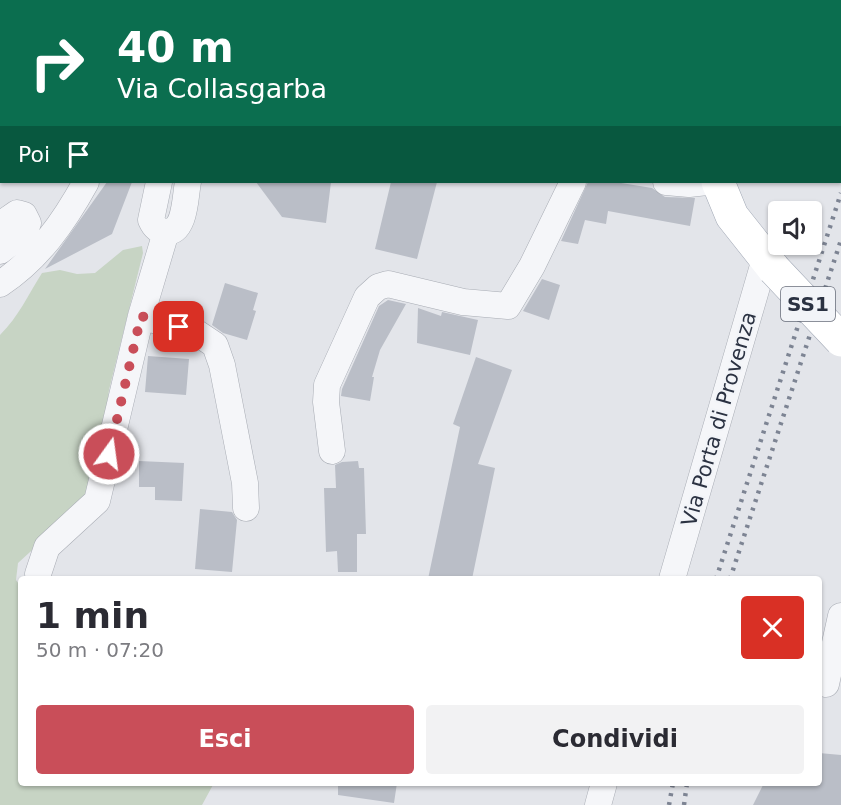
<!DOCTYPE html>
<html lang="it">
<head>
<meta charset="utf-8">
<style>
  :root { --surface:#fff; --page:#f2f2f3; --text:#2b2b33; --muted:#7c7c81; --accent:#c94e59 }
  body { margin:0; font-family:"DejaVu Sans",sans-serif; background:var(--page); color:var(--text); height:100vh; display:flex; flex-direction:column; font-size:22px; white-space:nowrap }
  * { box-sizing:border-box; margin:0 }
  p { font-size:20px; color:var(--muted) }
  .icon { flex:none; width:33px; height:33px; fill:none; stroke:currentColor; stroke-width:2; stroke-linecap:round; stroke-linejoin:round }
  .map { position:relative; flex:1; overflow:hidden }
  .panel { position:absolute; left:18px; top:576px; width:804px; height:210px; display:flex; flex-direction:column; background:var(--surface); border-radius:6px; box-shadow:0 2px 4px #0004 }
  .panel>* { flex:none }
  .hud { position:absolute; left:0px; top:0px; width:842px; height:183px; box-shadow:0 2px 4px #0004; background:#0b6e4f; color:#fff; overflow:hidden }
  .fabs { position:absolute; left:768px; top:201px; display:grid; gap:12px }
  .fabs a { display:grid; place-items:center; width:54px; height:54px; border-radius:6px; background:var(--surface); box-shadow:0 2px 4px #0004; font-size:30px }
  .pin { position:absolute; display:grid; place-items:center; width:51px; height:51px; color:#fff; margin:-26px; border-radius:12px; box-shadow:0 3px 9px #0006 }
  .me { position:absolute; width:66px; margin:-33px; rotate:14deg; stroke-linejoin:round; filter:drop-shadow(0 0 4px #0008) }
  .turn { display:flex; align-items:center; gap:21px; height:126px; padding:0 18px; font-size:27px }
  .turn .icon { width:78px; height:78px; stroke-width:2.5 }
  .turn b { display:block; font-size:42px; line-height:51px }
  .then { display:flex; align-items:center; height:57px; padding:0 18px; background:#0003; gap:12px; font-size:22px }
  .round { display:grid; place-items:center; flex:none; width:63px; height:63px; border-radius:6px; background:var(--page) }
  .summary { display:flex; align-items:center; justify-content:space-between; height:102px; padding:0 18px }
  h1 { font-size:36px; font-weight:700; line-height:45px }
  .button { display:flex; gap:12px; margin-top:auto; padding:12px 18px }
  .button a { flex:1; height:69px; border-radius:6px; background:var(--accent); color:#fff; font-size:24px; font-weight:700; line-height:69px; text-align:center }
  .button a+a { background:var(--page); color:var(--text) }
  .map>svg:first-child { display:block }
  .green { fill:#c7d4c4 }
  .building { fill:#babec7 }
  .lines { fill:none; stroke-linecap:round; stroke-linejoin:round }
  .minor-casing { stroke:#a8acb4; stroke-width:27 }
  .major-casing { stroke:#a2a9b6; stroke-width:34 }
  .minor { stroke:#f5f6f9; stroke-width:26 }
  .major { stroke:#fff; stroke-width:33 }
  .rail { stroke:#7d8493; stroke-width:4.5; stroke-dasharray:3 6; stroke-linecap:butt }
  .major-bridge-casing { stroke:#a2a9b6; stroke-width:34; stroke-linecap:butt }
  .major-bridge { stroke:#fff; stroke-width:33 }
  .route { stroke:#c94e59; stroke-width:10; stroke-dasharray:0 18 }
  .labels { text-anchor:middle; stroke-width:4.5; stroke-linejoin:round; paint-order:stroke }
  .shield { fill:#f2f4f8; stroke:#676c79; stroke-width:1.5 }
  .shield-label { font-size:20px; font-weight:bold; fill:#2b3242 }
  .street-label { font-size:21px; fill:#2b3242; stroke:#f2f4f8 }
</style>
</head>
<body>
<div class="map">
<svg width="841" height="805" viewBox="0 0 841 805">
  <rect width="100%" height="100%" fill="#e3e5ea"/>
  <path class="green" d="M142,246L143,253L109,390L97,482L77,509L18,563L16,580L21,587V783H214L202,805H0V335C19,316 28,295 42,273L60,270L77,274L95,273L123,250Z"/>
  <path class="building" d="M107,182H132L112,234L45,269Z
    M256,182H331L326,223L282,217Z
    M391,182H437L417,259L375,249Z
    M588,182H615L652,188L665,197L695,198L690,226L608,211L606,224L585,220L578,244L561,241Z
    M542,279L560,285L549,320L523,311Z
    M225,283L258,293L253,310L256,311L247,340L223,333L212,325Z
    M388,300L406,304L380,350L372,377H374L370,401L341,396L342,389L379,306Z
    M418,308L441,316L442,312L478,320L470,355L417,343Z
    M148,356L189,359L186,395L145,392Z
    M476,357L512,370L478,464L495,468L472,579H428L460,427L453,424Z
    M139,461L184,463L182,501L155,500V487H139Z
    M358,461L359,468H364L366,534H357V572H338L337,551L326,552L324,488H336L335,465L342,462Z
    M200,509L232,512L237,520L232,572L195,569Z
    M819,753L841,755V805H753L764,783H819Z
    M338,783H397L394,803L338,795Z"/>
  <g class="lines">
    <defs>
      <path id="minor" d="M493,0L494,2
        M230,2V0
        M251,2L252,0
        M276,2V0
        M302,2V0
        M338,2L339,0
        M579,2V0
        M599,2V0
        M159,182L151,220C154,227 158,231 166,232C186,232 185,196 188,182
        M666,182L689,184L707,182
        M0,225L17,213L24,215L28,223L24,232L0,251
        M0,284C39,258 64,222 86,182
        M141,316L197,333L215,345L222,365L245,483L246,508
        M332,451L326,402L327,385L367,297L378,287L388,284L463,302L508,306L532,266L573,182
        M38,574L47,547L97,501L141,316L166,232
        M672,579L765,259
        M826,684L841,616
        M598,805L604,783"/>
      <path id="major" d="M767,2L768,0
        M718,182L732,216L774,269"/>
    </defs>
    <use href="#minor" class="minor-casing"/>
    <use href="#major" class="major-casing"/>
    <use href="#minor" class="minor"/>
    <use href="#major" class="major"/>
    <path class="rail" d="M716,579L841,193
      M730,579L841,240
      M669,805L673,783
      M684,805L687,783"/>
    <defs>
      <path id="major-bridge" d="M774,269L841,340"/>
    </defs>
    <use href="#major-bridge" class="major-bridge-casing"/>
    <use href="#major-bridge" class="major-bridge"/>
  </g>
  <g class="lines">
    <path class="route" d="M109,454L141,316L179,327"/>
  </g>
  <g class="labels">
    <rect class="shield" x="781" y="287" width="54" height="34" rx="4.5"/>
    <g class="shield-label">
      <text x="808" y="311">SS1</text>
    </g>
    <g class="street-label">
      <text transform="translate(719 419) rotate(-74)" y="7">Via Porta di Provenza</text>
    </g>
  </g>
</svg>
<div class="fabs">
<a><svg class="icon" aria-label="sound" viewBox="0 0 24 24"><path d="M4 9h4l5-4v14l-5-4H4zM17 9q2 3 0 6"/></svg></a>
</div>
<div class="pin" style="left:179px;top:327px;background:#d93025"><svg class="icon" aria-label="arrive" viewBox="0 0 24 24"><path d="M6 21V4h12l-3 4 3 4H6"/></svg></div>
<svg class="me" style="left:109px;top:454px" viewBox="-20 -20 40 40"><circle r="17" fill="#c94e59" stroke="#fff" stroke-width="3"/><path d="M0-11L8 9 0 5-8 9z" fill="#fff"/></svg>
<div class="hud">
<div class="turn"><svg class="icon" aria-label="right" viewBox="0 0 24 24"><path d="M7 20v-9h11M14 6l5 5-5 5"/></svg><div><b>40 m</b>Via Collasgarba</div></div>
<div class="then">Poi<svg class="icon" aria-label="arrive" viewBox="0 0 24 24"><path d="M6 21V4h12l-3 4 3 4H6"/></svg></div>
</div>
<section class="panel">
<div class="summary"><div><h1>1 min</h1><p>50 m · 07:20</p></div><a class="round" style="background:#d93025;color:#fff"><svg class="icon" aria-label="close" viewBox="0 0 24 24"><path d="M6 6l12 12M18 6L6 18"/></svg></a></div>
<div class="button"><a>Esci</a><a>Condividi</a></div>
</section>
</div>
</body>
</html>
